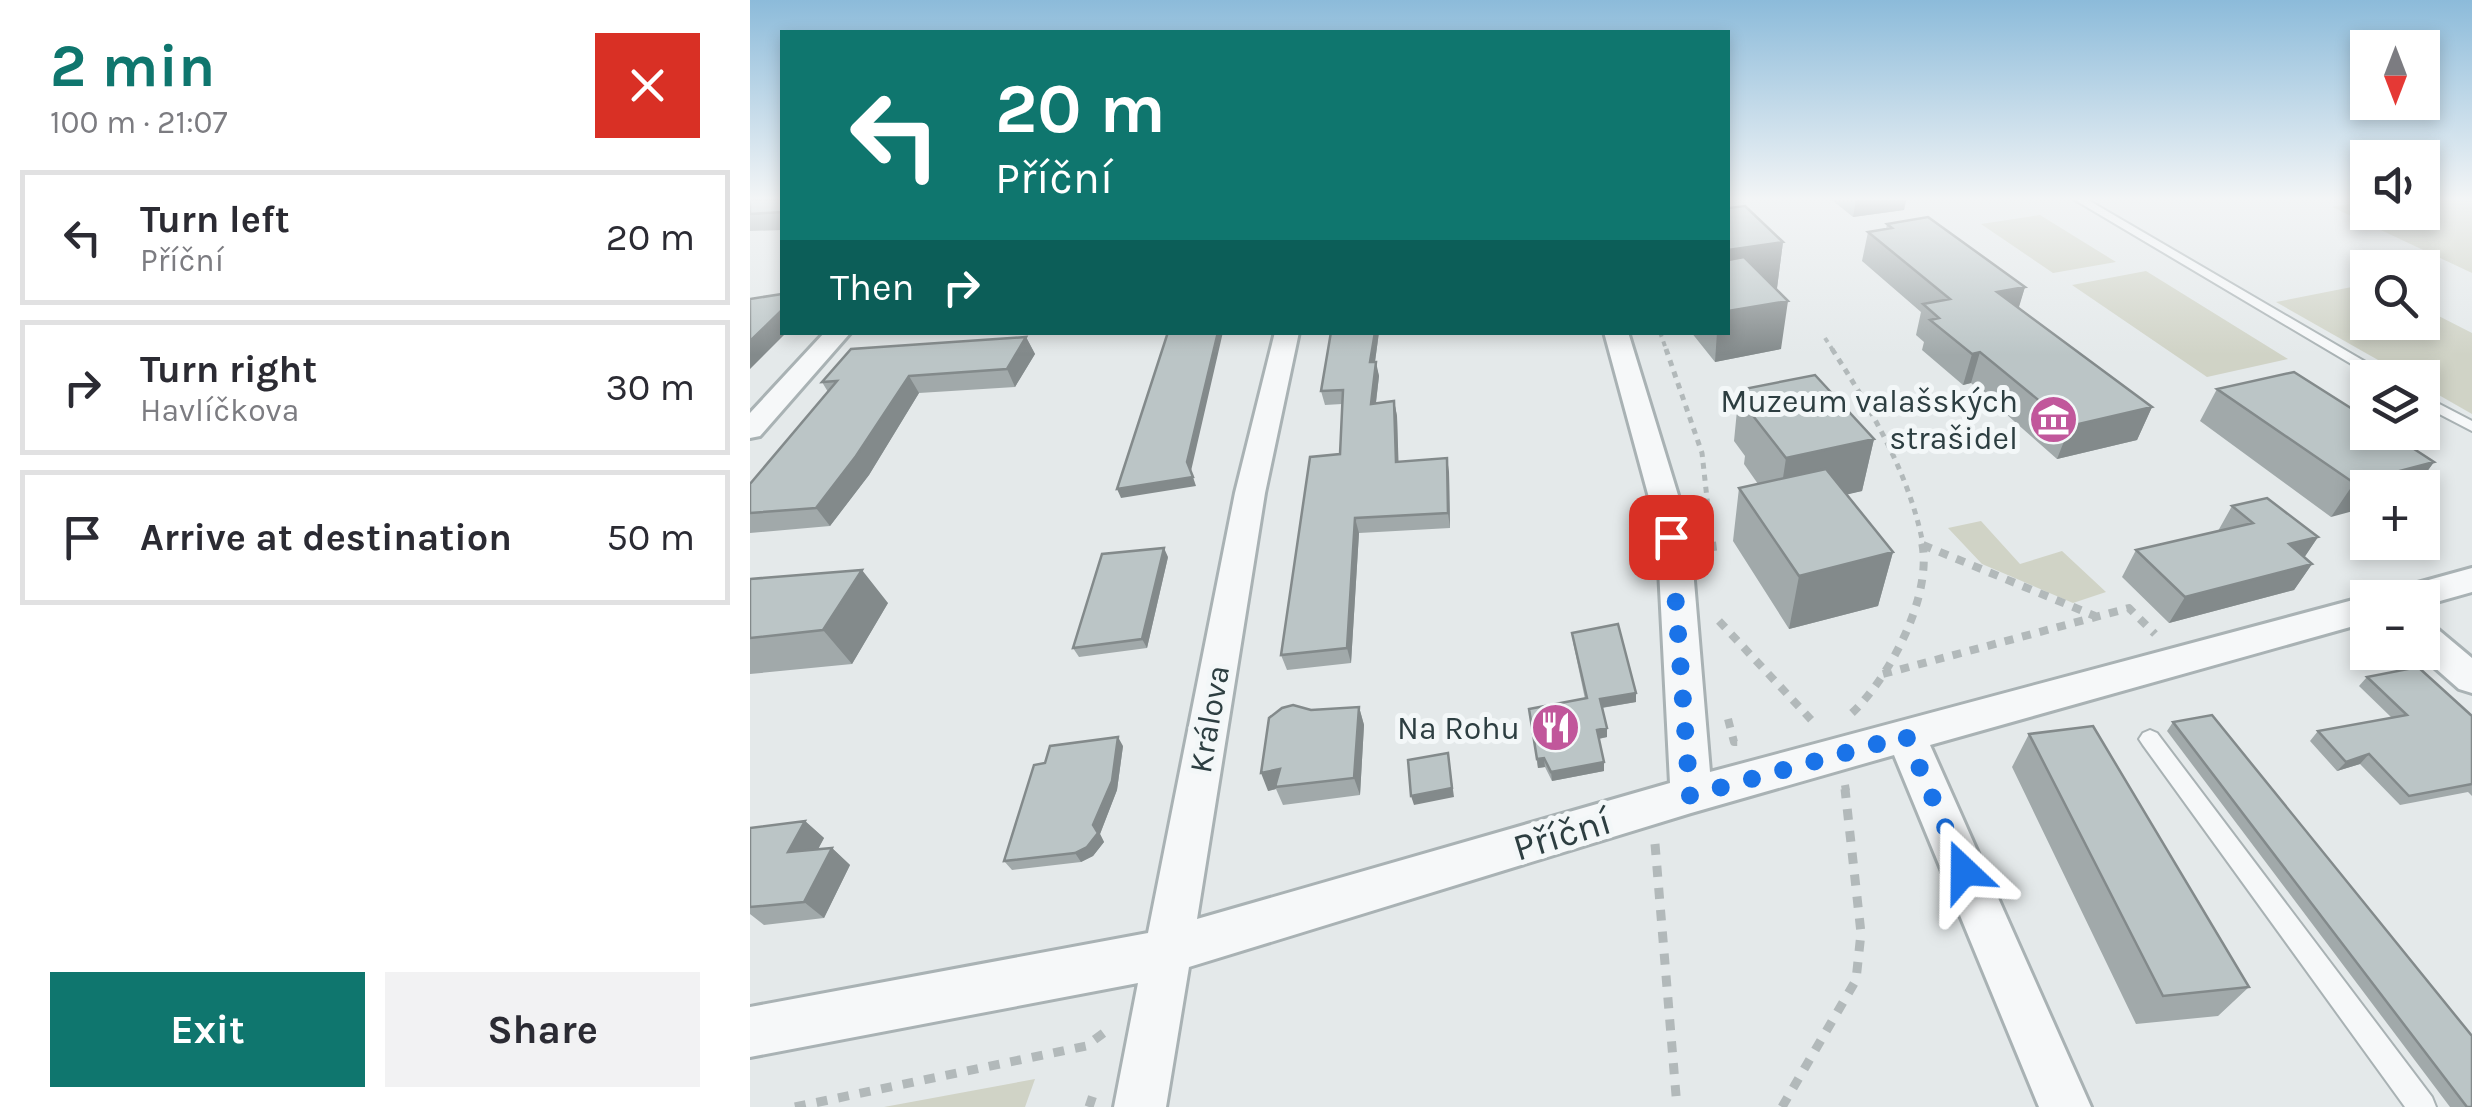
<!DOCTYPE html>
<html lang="en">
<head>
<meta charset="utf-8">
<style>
  :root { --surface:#fff; --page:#f2f2f3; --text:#2b2b33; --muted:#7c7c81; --line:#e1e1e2; --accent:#0f766e }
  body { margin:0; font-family:Karla,sans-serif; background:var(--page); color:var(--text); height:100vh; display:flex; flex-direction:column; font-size:38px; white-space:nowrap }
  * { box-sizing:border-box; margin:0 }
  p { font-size:32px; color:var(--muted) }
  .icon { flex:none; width:55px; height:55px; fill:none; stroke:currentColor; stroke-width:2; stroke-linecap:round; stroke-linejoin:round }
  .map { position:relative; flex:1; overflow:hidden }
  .sheet { display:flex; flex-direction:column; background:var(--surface); width:750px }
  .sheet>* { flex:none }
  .top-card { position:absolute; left:30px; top:30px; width:950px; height:305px; border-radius:0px; box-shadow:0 5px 15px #0003; background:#0f766e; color:#fff; overflow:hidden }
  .needle { width:65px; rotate:180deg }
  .fabs { position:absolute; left:1600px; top:30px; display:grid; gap:20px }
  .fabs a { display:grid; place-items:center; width:90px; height:90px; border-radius:0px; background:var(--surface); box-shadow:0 5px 15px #0003; font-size:50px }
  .pin { position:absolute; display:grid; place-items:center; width:85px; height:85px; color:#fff; margin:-42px; border-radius:20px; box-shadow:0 5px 15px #0006 }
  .me { position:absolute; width:110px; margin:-55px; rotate:337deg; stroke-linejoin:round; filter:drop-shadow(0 0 8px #0008) }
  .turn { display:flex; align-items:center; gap:35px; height:210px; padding:0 50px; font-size:45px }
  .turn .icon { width:130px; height:130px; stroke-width:2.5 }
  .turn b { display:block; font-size:70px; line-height:85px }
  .then { display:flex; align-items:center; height:95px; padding:0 50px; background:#0003; gap:20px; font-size:38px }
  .round { display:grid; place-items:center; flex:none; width:105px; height:105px; border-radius:0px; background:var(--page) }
  .overview { display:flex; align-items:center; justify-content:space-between; height:170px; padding:0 50px }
  h1 { font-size:60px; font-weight:700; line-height:75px; color:var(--accent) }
  .primary-button { display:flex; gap:20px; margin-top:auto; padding:20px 50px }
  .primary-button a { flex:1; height:115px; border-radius:0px; background:var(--accent); color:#fff; font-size:40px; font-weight:700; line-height:115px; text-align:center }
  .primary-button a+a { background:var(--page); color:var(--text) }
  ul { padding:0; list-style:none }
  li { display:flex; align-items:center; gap:30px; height:135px; margin:0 20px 15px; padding:0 30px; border:5px solid var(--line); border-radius:0px }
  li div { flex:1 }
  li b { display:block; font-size:38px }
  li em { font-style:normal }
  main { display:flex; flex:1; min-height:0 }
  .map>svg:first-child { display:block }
  .green { fill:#d0d3c6 }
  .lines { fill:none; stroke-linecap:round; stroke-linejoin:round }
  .lane-casing { stroke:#a9b2b4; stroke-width:4 }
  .street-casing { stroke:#a9b2b4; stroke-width:6 }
  .path-far3 { stroke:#b2b9ba; stroke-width:4; stroke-dasharray:5 5; stroke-linecap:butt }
  .path-far2 { stroke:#b2b9ba; stroke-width:5; stroke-dasharray:6 6; stroke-linecap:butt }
  .path-far1 { stroke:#b2b9ba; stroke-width:8; stroke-dasharray:9 9; stroke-linecap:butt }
  .path { stroke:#b2b9ba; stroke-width:9; stroke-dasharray:11 11; stroke-linecap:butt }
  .lane { fill:#f6f8f9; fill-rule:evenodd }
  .street { fill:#f6f8f9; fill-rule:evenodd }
  .wall { fill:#a1a9aa }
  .shaded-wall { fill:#838a8b }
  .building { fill:#bbc5c6; stroke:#838a8b; stroke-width:2.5 }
  .route { stroke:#1a73e8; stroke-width:18; stroke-dasharray:0 32.4 }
  .labels { text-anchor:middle; stroke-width:10; stroke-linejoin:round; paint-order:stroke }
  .poi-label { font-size:32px; fill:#2d3e41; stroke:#f3f7f8; text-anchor:end }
  .street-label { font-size:32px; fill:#2d3e41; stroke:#f3f7f8 }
  .near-street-label { font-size:38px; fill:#2d3e41; stroke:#f3f7f8 }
</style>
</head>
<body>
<main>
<section class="sheet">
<div class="overview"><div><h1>2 min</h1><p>100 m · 21:07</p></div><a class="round" style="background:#d93025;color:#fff"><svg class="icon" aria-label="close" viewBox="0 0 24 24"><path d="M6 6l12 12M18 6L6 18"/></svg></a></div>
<ul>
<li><svg class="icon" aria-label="left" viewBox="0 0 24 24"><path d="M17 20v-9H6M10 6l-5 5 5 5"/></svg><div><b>Turn left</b><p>Příční</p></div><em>20 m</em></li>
<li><svg class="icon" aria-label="right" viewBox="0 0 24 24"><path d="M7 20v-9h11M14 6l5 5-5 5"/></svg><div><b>Turn right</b><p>Havlíčkova</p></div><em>30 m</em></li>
<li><svg class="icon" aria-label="arrive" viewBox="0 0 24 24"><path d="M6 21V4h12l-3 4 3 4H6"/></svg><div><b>Arrive at destination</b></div><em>50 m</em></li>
</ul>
<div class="primary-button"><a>Exit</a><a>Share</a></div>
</section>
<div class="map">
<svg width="1722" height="1107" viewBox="0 0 1722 1107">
  <rect width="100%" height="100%" fill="#e4e9ea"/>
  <path class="green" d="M1673,200H1722V273L1582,207L1617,201L1618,212H1672Z
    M1290,215L1366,262L1303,273L1231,224Z
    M1396,271L1538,359L1457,377L1322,285Z
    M1617,284L1618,322H1672L1673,308L1722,333V414L1673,386L1672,378L1658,377L1526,302Z
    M1231,521L1270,564L1312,551L1356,592L1323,603L1232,564L1198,528Z
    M285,1079L275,1107H134Z"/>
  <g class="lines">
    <defs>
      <path id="lane" d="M1325,200H1338L1643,378H1625Z
        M1672,395L1722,421V431L1672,405Z
        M1400,730L1407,733L1682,1097L1686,1107H1655L1393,745L1389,739L1393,733Z"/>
      <path id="street" d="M75,332H101L10,436L0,438V413Z
        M525,332H549L515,493L447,919L920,783L909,569L901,505L854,332H878L931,505L943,569L960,772L1618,596L1621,598H1618V622L1180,745L1341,1107H1289L1144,755L941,813L439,967L416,1107H364L388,983L0,1057V1007L398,933L485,493Z
        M1722,568V592L1672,606V598H1641L1646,589Z
        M1672,623L1685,627L1722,658V693L1709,689L1667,652H1672Z"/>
    </defs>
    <use href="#lane" class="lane-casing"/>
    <use href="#street" class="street-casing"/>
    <path class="path-far3" d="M910,332L917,352
      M1075,338L1084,352"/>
    <path class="path-far2" d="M916,349L952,453L962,544
      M1082,349C1121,409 1159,473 1173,544"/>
    <path class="path-far1" d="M962,542L964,558
      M1173,545L1345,616
      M969,621L1067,726
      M1133,674L1379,608L1405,634
      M1102,713C1140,677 1183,595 1172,542
      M978,719L984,742H988
      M1095,785L1096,791"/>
    <path class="path" d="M905,844L927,1107
      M45,1107L336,1046L359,1029
      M339,1107L345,1089
      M1032,1107L1106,980L1111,933L1095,789"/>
    <use href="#lane" class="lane"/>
    <use href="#street" class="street"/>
  </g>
  <path class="wall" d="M0,200H32V230L0,231Z
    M1082,200H1156L1154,210L1103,217Z
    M1137,224L1275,287L1268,308L1402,407L1387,440L1307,459L1221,383L1213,385L1172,350L1174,342L1166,335L1171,312L1112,261L1118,232L1136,229Z
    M1033,242L1027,288H1025L1031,349L965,362L941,332H978Z
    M581,332H629L625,362L629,376L626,403L644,401L647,416L648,462L699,472L700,528L609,533L601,663L537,670L531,655L590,454L592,404L575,405L571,391Z
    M276,337L285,354L265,387L169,393L119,475L80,526L0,533V484L78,392L72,382Z
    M1467,389L1684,462L1665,488H1618L1581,517L1450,421Z
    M989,390L1124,439L1112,491L1097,494L1143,552L1128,606L1039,629L983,541L989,488L1008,484L994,464L995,456L984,441Z
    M1482,506L1568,537L1554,557L1562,564L1544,590L1419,623L1372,577L1386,550L1468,531Z
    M418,557L397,648L329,657L323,648Z
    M0,579L138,603L102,664L0,674Z
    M822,633L886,693V702L852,708L857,737L849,739L854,762V771L802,781L795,767L788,768L780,719L835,699L823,642Z
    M1617,677L1722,716V796L1718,792L1650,805L1610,764L1587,771L1560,741L1568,731L1642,718L1609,686Z
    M609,707L614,725L610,795L533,805L526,789L518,791L561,710Z
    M1423,722L1722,1107H1700L1417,731Z
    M1279,734L1499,987L1468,1016L1386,1024L1262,767Z
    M373,746L367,790L350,834L354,842L343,856L331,862L262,870L254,861Z
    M55,821L74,838L68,849L82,848L100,865L74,918L14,925L0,914V828Z"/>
  <path class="shaded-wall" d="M1106,200H1156L1154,210L1103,217Z
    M1033,242L1027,288L978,296V250Z
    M1275,287L1266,317L1247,292Z
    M1038,301L1031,349L965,362L967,332H978V311Z
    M32,310V332H37L0,369V341Z
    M468,332H473L441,471L437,462Z
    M625,332H629L623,376L620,362Z
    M276,337L285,354L265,387L257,369Z
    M1230,352L1221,383L1213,385L1222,354Z
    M626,362L629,376L624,418L621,404Z
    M159,376L169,393L119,475L80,526L66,508Z
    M644,401L647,416L649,476L646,462Z
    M1402,407L1387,440L1307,459L1320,426Z
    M1124,439L1112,491L1028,511L1036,458Z
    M697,458L699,472L700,528L698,513Z
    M1684,462L1665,488H1618V507L1581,517L1604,483Z
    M443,477L446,486L371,498L367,489Z
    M605,518L609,533L601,663L597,648Z
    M1568,537L1550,564L1539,544Z
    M414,548L418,557L397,648L392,639Z
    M1143,552L1128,606L1039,629L1049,576Z
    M1562,564L1544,590L1419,623L1435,597Z
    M112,570L138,603L102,664L73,630Z
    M886,693V702L850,708V699Z
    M609,707L614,725L610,795L604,778Z
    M857,728V737L847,739V730Z
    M368,737L373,746L367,790L350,834L354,842L343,856L331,862L325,853L343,825Z
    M698,753L704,797L664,805L661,796Z
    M1619,754L1610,764L1587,771L1596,762Z
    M794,758L795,767L788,768L787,759Z
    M854,762V771L802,781L801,772Z
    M530,769L525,787L526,789L518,791L511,773Z
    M55,821L74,838L57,870L38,852Z
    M82,848L100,865L74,918L54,902Z"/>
  <path class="building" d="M0,200H32V212L0,214Z
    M995,206L1033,242L978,250V208Z
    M1178,217L1275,287L1247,292L1402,407L1320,426L1230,352L1222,354L1180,320L1189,318L1173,304L1200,299L1118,232L1142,228L1137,224Z
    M994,257L1038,301L978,311V260Z
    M32,294V310L0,341V299Z
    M418,332H468L437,462L443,477L367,489Z
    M581,332H625L620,362H626L621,404L644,401L646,462L697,458L698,513L605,518L597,648L531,655L560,457L590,454L593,390L571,391Z
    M276,337L257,369L159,376L106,456L66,508L0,513V484L87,381L72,382L101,349Z
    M1544,372L1618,419V432H1638L1684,462L1604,483L1467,389Z
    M1065,375L1124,439L1036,458L1000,412L1006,411L989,390Z
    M1076,469L1143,552L1049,576L989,488Z
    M1517,498L1568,537L1539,544L1562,564L1435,597L1386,550L1503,523L1482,506Z
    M414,548L392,639L323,648L352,554Z
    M112,570L73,630L0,638V579Z
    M868,624L886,693L850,699L857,728L847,730L854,762L801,772L794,758L787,759L779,709L837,698L822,633Z
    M1668,667L1722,716V784L1659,796L1619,754L1596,762L1568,731L1657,715L1617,677Z
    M543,705L561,710L609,707L604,778L525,787L530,769L511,773L519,718L532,708Z
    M1462,715L1722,1036V1107H1717L1423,722Z
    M1343,726L1499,987L1413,996L1279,734Z
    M368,737L362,781L343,825L348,833L337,847L325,853L254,861L284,765L295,763L300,746Z
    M698,753L702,788L661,796L658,760Z
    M55,821L38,852L82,848L54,902L0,907V828Z"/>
  <linearGradient id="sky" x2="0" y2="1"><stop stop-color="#8cbbda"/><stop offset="0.56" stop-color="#f3f5f6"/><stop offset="1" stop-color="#f3f5f6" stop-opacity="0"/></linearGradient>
  <rect width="1722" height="355" fill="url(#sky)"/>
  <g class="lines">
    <path class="route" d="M921,537L940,796L1156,736L1214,871"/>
  </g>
  <defs>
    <symbol id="museum-disc" viewBox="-11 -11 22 22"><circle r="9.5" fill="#c1579b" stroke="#f3f7f8"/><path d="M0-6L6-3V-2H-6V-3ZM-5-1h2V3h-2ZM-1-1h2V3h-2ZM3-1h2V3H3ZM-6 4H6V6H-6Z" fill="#fff"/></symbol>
    <symbol id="restaurant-disc" viewBox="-11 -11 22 22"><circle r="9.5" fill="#c1579b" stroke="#f3f7f8"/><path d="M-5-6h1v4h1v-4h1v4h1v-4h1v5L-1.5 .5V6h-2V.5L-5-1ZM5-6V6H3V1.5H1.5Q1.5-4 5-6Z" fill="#fff"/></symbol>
  </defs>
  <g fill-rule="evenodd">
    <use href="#museum-disc" x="1276" y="392" width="55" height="55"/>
    <use href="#restaurant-disc" x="778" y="700" width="55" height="55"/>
  </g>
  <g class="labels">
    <g class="poi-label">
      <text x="1268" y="412">Muzeum valašských<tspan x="1268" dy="37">strašidel</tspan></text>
      <text x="770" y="739">Na Rohu</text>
    </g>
    <g class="street-label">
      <text transform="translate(459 719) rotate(-80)" y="11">Králova</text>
    </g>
    <g class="near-street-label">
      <text transform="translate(812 834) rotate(-17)" y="13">Příční</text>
    </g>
  </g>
</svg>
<div class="fabs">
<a><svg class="needle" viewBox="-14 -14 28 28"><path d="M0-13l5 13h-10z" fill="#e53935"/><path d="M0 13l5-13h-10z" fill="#7c7c81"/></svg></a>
<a><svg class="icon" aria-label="sound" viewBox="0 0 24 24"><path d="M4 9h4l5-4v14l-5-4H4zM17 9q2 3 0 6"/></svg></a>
<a><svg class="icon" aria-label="search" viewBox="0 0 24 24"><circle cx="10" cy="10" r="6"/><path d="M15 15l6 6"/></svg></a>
<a><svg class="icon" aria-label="layers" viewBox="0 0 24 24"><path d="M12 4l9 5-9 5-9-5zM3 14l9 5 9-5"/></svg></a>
<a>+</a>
<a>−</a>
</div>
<div class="pin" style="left:921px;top:537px;background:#d93025"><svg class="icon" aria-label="arrive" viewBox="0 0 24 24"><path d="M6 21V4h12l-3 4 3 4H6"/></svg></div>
<svg class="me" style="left:1214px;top:871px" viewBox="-20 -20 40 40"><path d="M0-17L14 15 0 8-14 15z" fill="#1a73e8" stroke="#fff" stroke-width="4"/></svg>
<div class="top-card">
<div class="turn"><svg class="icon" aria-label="left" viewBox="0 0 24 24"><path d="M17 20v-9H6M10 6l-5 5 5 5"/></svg><div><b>20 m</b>Příční</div></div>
<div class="then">Then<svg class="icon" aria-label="right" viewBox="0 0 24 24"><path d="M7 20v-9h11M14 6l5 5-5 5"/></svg></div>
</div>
</div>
</main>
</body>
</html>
